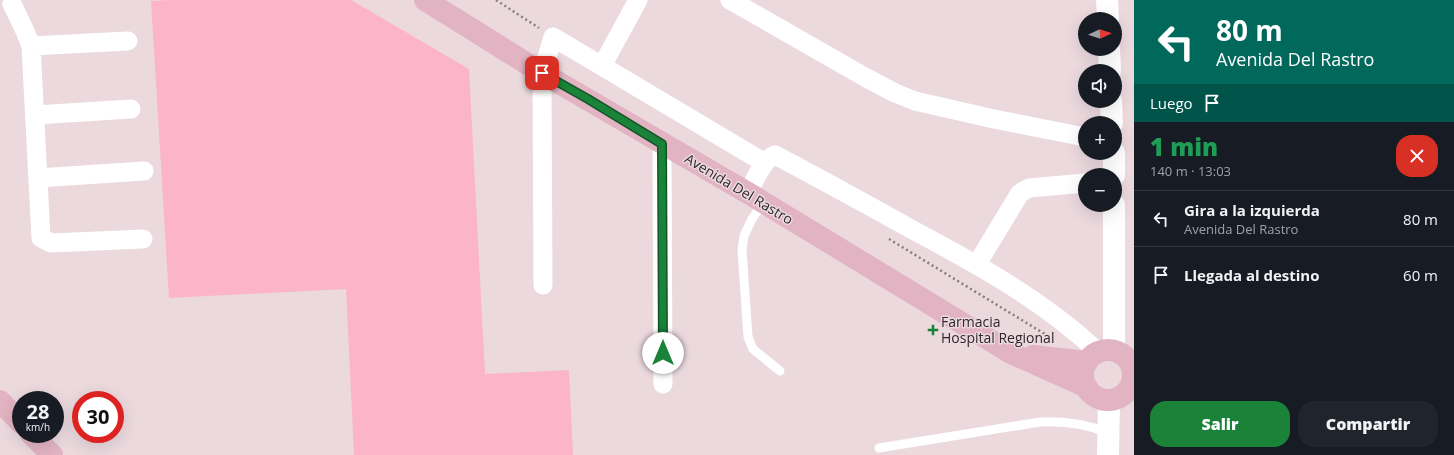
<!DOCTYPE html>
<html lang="es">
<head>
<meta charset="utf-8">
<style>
  :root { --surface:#171b24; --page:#20242c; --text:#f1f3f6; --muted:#9ea1a6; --line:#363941; --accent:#1a8339 }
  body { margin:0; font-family:"Open Sans",sans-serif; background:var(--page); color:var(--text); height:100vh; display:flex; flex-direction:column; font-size:15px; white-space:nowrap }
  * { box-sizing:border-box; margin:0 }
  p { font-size:13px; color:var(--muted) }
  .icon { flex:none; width:22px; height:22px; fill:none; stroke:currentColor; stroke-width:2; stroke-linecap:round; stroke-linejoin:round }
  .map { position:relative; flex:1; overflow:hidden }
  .side { display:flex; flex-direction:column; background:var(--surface); width:320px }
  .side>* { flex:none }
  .top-card { background:#00695c; color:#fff; overflow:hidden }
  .needle { width:26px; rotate:86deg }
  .controls { position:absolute; left:1078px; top:12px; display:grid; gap:8px }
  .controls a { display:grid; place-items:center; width:44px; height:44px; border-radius:50%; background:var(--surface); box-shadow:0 4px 16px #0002; font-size:20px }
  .speed { position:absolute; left:12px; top:391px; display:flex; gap:8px; font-size:20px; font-weight:700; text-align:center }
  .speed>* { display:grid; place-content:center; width:52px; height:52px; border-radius:50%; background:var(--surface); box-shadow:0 4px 16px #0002; line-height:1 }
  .speed small { font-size:10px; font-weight:400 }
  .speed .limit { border:6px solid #d22; background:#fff; color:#111 }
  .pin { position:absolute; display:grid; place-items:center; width:34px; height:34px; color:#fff; margin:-17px; border-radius:8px; box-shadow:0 2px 6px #0006 }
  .me { position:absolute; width:44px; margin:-22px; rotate:0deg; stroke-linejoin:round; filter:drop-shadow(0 0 3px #0008) }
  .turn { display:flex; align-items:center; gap:14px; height:84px; padding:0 16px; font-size:18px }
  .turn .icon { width:52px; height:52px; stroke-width:2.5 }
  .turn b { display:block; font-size:28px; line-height:34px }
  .then { display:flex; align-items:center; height:38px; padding:0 16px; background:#0003; gap:8px; font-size:15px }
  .round { display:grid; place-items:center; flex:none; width:42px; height:42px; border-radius:16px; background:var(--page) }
  .head { display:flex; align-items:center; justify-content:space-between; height:68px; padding:0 16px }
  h1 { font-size:24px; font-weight:800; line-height:30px; color:#1e9e55 }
  .primary-button { display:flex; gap:8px; margin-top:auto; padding:8px 16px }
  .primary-button a { flex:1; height:46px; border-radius:16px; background:var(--accent); color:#fff; font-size:16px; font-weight:800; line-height:46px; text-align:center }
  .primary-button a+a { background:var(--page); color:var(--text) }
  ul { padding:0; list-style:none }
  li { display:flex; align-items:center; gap:12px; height:56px; padding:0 16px; border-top:1px solid var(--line) }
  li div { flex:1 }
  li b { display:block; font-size:15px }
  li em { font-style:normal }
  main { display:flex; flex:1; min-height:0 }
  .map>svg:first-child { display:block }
  .green { fill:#fcb4cb }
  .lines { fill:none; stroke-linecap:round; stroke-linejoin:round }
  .path { stroke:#877c7f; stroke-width:2.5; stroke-dasharray:2 3; stroke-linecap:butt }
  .service { stroke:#fff; stroke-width:9 }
  .minor { stroke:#fff; stroke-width:19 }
  .tertiary { stroke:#fff; stroke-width:22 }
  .secondary { stroke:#fff; stroke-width:22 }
  .primary { stroke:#e2b3c2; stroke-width:22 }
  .route-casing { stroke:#115525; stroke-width:10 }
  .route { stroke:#1a8339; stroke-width:7 }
  .poi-dot { fill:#1a8339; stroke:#ebd9de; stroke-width:1.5 }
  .labels { text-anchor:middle; stroke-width:3; stroke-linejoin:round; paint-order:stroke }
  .street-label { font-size:14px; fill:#2e282a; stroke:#ebd9de }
  .poi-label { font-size:14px; fill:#2e282a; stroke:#ebd9de; text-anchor:start }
</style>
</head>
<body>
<main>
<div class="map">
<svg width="1134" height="455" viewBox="0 0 1134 455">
  <rect width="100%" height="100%" fill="#ebd9de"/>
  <path class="green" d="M169,0H351L469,69L485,374L569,370L573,455H354L346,289L169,298L151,1Z"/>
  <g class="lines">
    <path class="path" d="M496,0L539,28
      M889,239L1048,336L1049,334"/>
    <path class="service" d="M763,203L752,219L744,236L742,250L748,337L753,349L780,371
      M879,448L1040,422C1063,421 1087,424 1108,433"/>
    <path class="minor" d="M730,0L863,76L895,93L915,101L994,119L1085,137
      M12,4L25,31L31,46L41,238L51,243L143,239
      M31,46L128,41
      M602,66L638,0
      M35,115L131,109
      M662,143L663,384
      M38,178L144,171
      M748,193C753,183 764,158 775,155C821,179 866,204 911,229C977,264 1044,301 1098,352
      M977,264L1020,193L1029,188L1085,183
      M543,285L542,73L553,37L765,163"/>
    <path class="tertiary" d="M1107,0L1108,19
      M1109,49L1110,71
      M1111,101L1112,123
      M1114,153V175
      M1114,350V205
      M1108,455L1109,400"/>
    <path class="secondary" d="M1132,383L1134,384"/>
    <path class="primary" d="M425,0L542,73L748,193L1011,353L1087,387
      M1083 375a25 25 0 1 1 50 0a25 25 0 1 1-50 0Z
      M1033,356L1087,362
      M0,401L21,423
      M31,434L52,455"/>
  </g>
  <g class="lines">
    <defs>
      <path id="route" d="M542,73L588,99L662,144L663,353"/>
    </defs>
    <use href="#route" class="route-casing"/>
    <use href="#route" class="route"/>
  </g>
  <path class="poi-dot" d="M931 324h4v4h4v4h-4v4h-4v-4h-4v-4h4z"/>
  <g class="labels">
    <g class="street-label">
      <text transform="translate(739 189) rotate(31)" y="5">Avenida Del Rastro</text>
    </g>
    <g class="poi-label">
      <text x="941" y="327">Farmacia<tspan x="941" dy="16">Hospital Regional</tspan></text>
    </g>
  </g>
</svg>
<div class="controls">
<a><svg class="needle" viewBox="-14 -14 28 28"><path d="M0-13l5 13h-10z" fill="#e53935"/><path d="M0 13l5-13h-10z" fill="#9ea1a6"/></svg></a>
<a><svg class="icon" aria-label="sound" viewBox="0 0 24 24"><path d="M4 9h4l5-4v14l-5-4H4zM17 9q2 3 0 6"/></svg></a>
<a>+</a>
<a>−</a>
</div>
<div class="speed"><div>28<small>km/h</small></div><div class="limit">30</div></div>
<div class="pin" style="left:542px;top:73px;background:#d93025"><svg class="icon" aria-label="arrive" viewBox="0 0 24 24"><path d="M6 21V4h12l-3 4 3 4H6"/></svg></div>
<svg class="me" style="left:663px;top:353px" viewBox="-20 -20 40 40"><circle r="19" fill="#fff"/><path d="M0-13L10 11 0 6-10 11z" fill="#1a8339"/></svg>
</div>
<section class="side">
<div class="top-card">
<div class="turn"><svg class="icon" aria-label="left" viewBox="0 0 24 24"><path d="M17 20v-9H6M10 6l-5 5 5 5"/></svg><div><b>80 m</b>Avenida Del Rastro</div></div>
<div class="then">Luego<svg class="icon" aria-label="arrive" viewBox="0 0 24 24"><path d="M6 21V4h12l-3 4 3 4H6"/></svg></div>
</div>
<div class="head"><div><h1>1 min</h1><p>140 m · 13:03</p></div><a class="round" style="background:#d93025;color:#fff"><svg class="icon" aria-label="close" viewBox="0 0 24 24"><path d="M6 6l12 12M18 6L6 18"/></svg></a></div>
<ul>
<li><svg class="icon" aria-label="left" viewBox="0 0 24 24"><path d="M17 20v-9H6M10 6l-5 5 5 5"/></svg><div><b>Gira a la izquierda</b><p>Avenida Del Rastro</p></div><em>80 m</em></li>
<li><svg class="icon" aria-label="arrive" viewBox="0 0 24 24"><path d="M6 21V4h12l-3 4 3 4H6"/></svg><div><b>Llegada al destino</b></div><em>60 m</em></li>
</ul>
<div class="primary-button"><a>Salir</a><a>Compartir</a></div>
</section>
</main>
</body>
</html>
